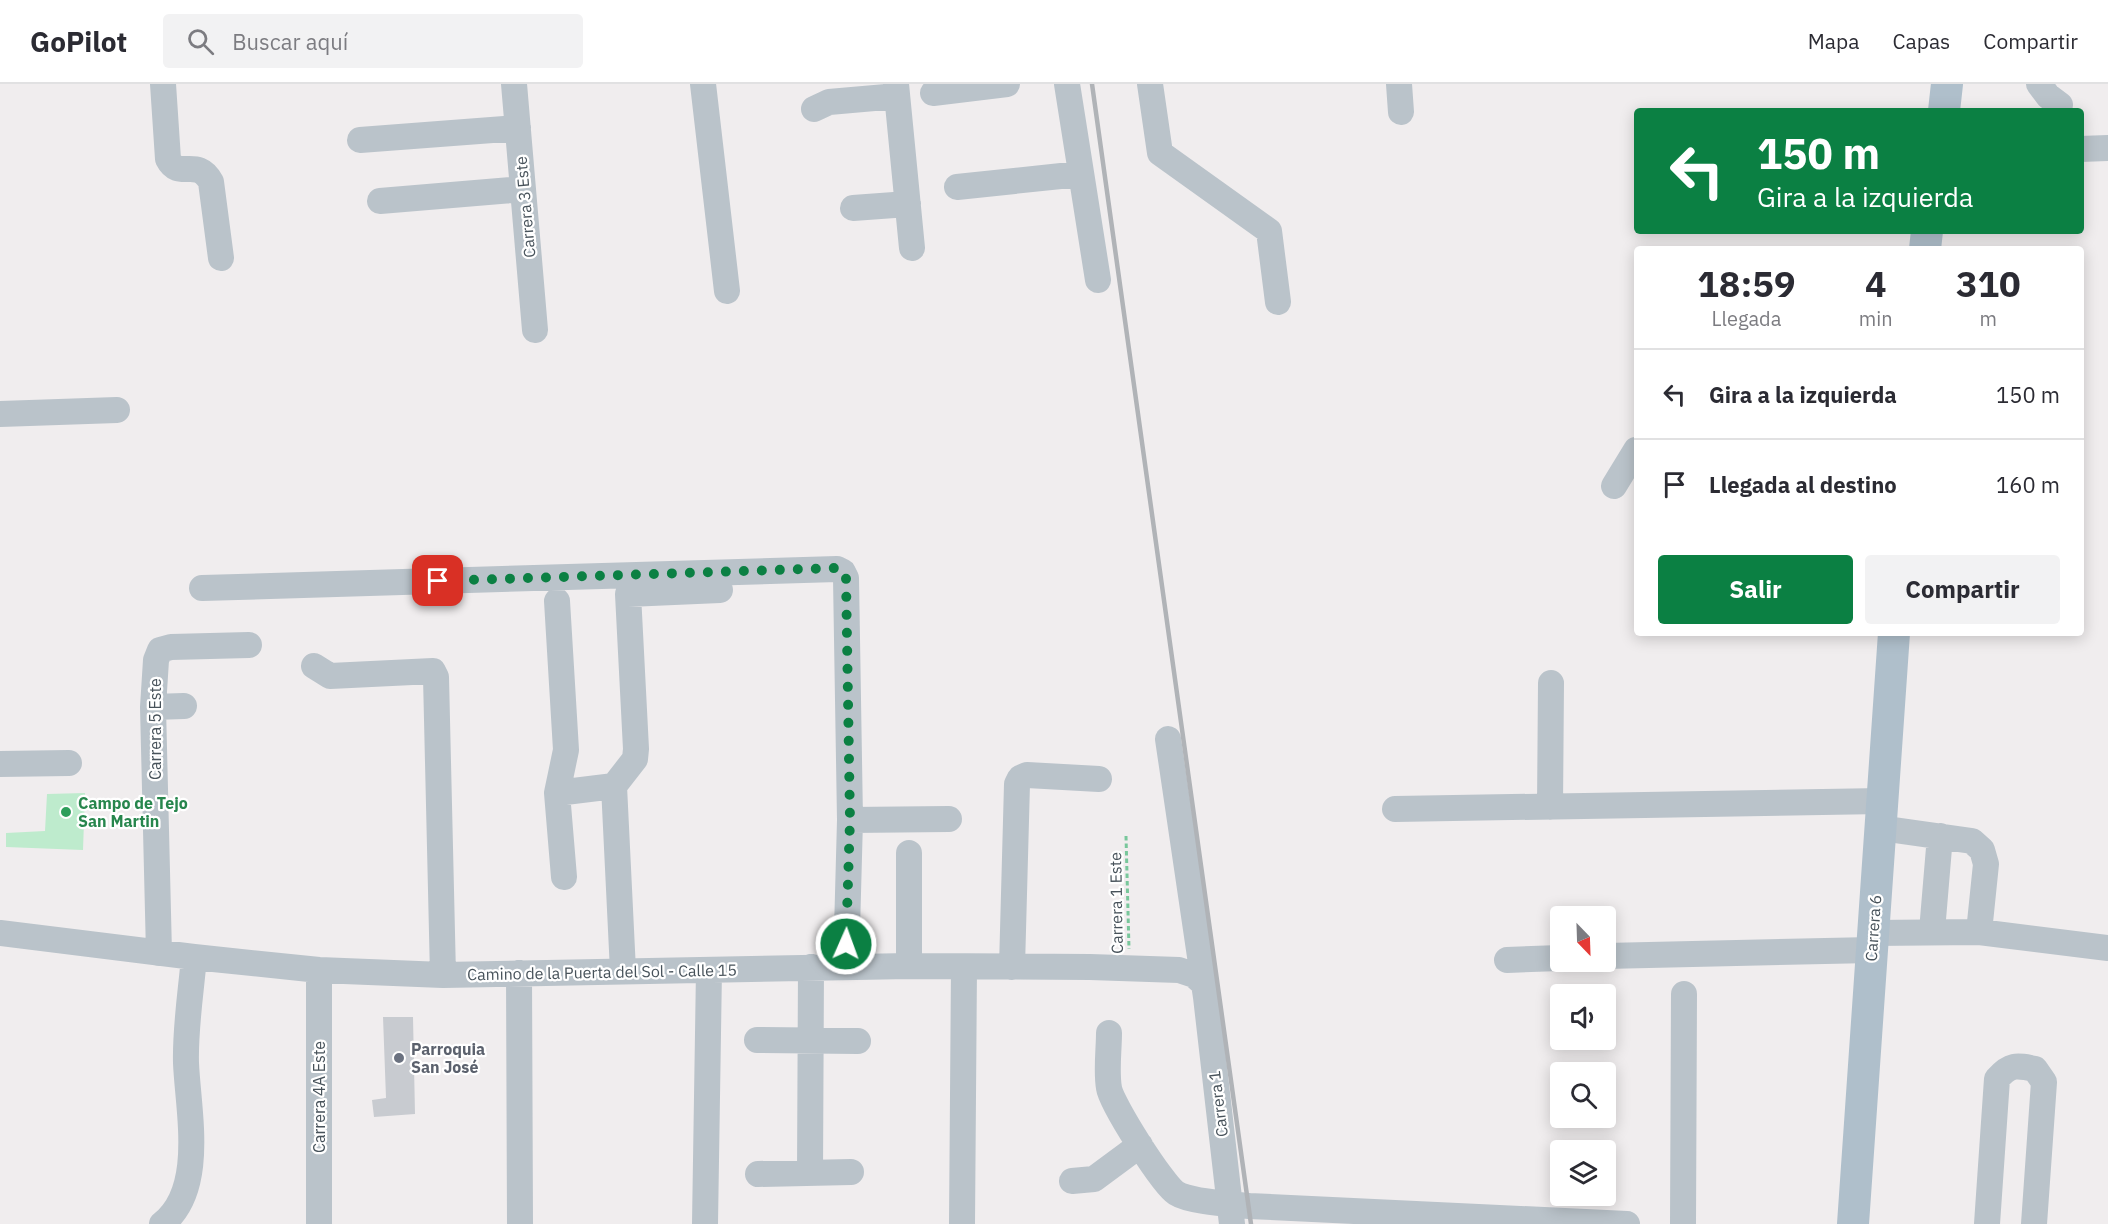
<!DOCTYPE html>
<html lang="es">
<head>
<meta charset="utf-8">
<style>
  :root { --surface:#fff; --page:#f2f2f3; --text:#2b2b33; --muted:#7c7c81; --line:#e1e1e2; --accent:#0b8043 }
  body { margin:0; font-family:"IBM Plex Sans",sans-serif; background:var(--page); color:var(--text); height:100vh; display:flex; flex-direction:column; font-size:22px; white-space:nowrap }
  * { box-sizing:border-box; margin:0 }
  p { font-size:20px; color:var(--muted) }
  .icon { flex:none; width:33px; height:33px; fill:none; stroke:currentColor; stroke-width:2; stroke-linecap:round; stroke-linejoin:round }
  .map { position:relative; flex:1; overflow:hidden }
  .details { position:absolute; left:1634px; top:162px; width:450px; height:390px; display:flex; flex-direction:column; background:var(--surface); border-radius:6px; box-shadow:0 3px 15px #0003 }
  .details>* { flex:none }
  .banner { position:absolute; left:1634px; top:24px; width:450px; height:126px; border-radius:6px; box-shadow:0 3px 15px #0003; background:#0b8043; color:#fff; overflow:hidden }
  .needle { width:39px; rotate:157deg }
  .tools { position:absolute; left:1550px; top:822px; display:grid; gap:12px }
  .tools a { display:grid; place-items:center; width:66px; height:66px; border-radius:6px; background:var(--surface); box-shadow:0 3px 15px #0003; font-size:30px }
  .pin { position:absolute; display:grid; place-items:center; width:51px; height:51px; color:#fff; margin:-26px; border-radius:12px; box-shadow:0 3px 9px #0006 }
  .me { position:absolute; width:66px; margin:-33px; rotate:2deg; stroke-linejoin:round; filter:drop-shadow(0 0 4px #0008) }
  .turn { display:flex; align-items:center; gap:21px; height:126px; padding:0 24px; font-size:27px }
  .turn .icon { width:78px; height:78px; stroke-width:2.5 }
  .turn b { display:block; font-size:42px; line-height:51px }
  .eta { display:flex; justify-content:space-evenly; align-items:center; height:102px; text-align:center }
  .eta b { font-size:36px; font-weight:700; line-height:42px }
  .cta { display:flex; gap:12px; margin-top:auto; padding:12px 24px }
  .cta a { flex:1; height:69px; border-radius:6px; background:var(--accent); color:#fff; font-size:24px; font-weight:700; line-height:69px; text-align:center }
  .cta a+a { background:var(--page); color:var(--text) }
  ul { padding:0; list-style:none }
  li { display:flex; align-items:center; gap:18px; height:90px; padding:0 24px; border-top:2px solid var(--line) }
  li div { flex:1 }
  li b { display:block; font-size:22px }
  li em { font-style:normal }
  header { display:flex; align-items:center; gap:36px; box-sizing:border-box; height:84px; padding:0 30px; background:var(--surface); border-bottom:2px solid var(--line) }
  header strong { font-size:28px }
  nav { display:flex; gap:33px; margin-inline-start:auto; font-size:21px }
  .search { width:420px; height:54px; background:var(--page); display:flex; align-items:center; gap:15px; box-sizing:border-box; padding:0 21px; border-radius:6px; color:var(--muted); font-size:22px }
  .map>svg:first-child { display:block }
  .green { fill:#beebcd }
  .building { fill:#c8cbd0 }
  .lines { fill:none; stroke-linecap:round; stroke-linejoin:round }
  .path { stroke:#78c79b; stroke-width:3; stroke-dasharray:4.5 3; stroke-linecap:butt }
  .minor { stroke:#bac3ca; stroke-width:26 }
  .major { stroke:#afbfcb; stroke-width:32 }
  .rail { stroke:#b0b3b7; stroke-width:4.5 }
  .route { stroke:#0b8043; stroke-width:10; stroke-dasharray:0 18 }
  .leisure-dot { fill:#2e9e5b; stroke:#fff; stroke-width:2 }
  .worship-dot { fill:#6b7280; stroke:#fff; stroke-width:2 }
  .labels { text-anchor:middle; stroke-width:4.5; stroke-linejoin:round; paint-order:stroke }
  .street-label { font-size:16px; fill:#47525a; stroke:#fff }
  .leisure-label { font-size:16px; font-weight:bold; fill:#27864d; stroke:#fff; text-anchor:start }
  .worship-label { font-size:16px; font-weight:bold; fill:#5b616d; stroke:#fff; text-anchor:start }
</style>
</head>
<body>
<header>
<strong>GoPilot</strong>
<div class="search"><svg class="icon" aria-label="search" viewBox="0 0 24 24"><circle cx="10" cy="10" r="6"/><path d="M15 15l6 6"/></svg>Buscar aquí</div>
<nav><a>Mapa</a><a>Capas</a><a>Compartir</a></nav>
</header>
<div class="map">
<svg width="2108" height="1140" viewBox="0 0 2108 1140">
  <rect width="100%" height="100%" fill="#f0edee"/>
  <path class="green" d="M85,709L83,766L6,763V749L45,747L47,710Z"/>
  <path class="building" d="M383,933H413L415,1030L374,1033L372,1016L386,1014Z"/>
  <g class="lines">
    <path class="path" d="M1126,752L1129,865"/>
    <path class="minor" d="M163,0L168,75C179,97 197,72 211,98L221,174
      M514,0L535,246
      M703,0L727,207
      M896,0L912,164
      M1067,0L1098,196
      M1150,0L1160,69L1269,147L1278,218
      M1399,0L1401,28
      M2039,0L2048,12L2060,21
      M933,9L1007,0
      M814,25L829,18L897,12
      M360,56L518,44
      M2080,65L2108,64
      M957,103L1080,90
      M380,117L523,105
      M853,124L908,120
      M0,330L117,326
      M1614,402L1636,366
      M202,504L837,485L843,488L846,494L850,736L846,883
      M557,517L566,666L557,709L564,793
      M314,582L330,592L433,587L436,593L443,891
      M153,623L184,622
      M1168,655L1206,913L1232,1140
      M0,680L69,679
      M557,709L614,702
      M1550,723L1551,599
      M1395,725L1882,717
      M850,736L949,735
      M1932,847L1940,752
      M1979,848L2108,864
      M0,849L194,873L319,886L443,891L909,882L1090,883L1179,886L1194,891L1203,899
      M1873,849L1979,848L1986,780L1982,766L1972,757L1880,744
      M159,869L153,623L156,576L160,566L171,563L249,561
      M1605,872L1872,866
      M1507,876L1560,874
      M909,882V769
      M1012,883L1017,700L1020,694L1027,691L1099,695
      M319,886V1140
      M623,887L614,702L635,675L636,665L628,510L720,506
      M519,889L520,1140
      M1109,949C1109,966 1106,987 1109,1004C1111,1019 1163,1101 1176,1109C1190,1118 1231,1120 1249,1122L1627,1140
      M757,956L858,957
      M810,1089L811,883
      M758,1090L851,1088
      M1072,1097L1094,1095L1140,1061
      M162,1140C206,1106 188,1027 186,979C185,944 191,908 194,873
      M705,1140L709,886
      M962,1140L964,883
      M1683,1140L1684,910
      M1987,1140L1997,995C2010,980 2016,981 2035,985L2044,998L2034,1140"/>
    <path class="major" d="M1944,27L1947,0
      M1925,165L1927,147
      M1853,1140L1894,549"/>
    <path class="rail" d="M1092,0L1251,1140"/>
  </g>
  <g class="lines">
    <path class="route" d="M438,497L837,484L843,488L846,494L850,736L846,860"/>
  </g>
  <circle class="leisure-dot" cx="66" cy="728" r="6"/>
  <circle class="worship-dot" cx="399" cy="974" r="6"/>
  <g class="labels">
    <g class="street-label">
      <text transform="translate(525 123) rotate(-95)" y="6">Carrera 3 Este</text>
      <text transform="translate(155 645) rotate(-90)" y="6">Carrera 5 Este</text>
      <text transform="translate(1116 819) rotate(-91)" y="6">Carrera 1 Este</text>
      <text transform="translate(1873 844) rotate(-86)" y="6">Carrera 6</text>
      <text transform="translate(602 888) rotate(-1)" y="6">Camino de la Puerta del Sol - Calle 15</text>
      <text transform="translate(319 1013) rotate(-90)" y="6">Carrera 4A Este</text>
      <text transform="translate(1218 1020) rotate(-97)" y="6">Carrera 1</text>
    </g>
    <g class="leisure-label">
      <text x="78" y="725">Campo de Tejo<tspan x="78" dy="18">San Martin</tspan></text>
    </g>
    <g class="worship-label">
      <text x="411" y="971">Parroquia<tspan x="411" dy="18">San José</tspan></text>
    </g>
  </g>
</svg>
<div class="tools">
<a><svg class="needle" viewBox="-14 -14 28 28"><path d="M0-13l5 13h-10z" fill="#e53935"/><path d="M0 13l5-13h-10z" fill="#7c7c81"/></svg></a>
<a><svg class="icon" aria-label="sound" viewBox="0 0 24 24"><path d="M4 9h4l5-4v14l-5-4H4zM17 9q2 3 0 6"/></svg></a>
<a><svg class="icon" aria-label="search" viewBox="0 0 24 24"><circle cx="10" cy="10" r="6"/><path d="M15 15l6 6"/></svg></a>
<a><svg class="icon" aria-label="layers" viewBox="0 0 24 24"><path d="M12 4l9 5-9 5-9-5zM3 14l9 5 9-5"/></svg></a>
</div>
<div class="pin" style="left:438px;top:497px;background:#d93025"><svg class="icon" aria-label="arrive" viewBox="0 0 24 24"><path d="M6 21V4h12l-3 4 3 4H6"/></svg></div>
<svg class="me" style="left:846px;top:860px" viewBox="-20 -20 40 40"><circle r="17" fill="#0b8043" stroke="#fff" stroke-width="3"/><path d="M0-11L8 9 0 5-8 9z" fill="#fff"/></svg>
<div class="banner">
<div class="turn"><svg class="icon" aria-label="left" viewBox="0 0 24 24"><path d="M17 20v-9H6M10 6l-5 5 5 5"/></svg><div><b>150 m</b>Gira a la izquierda</div></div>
</div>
<section class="details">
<div class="eta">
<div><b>18:59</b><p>Llegada</p></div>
<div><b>4</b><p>min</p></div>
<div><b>310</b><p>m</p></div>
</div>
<ul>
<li><svg class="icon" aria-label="left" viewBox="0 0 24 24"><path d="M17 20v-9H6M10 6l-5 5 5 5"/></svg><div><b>Gira a la izquierda</b></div><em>150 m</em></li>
<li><svg class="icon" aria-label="arrive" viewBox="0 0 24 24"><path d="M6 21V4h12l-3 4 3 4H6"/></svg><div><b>Llegada al destino</b></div><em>160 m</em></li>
</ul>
<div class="cta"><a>Salir</a><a>Compartir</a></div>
</section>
</div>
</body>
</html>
